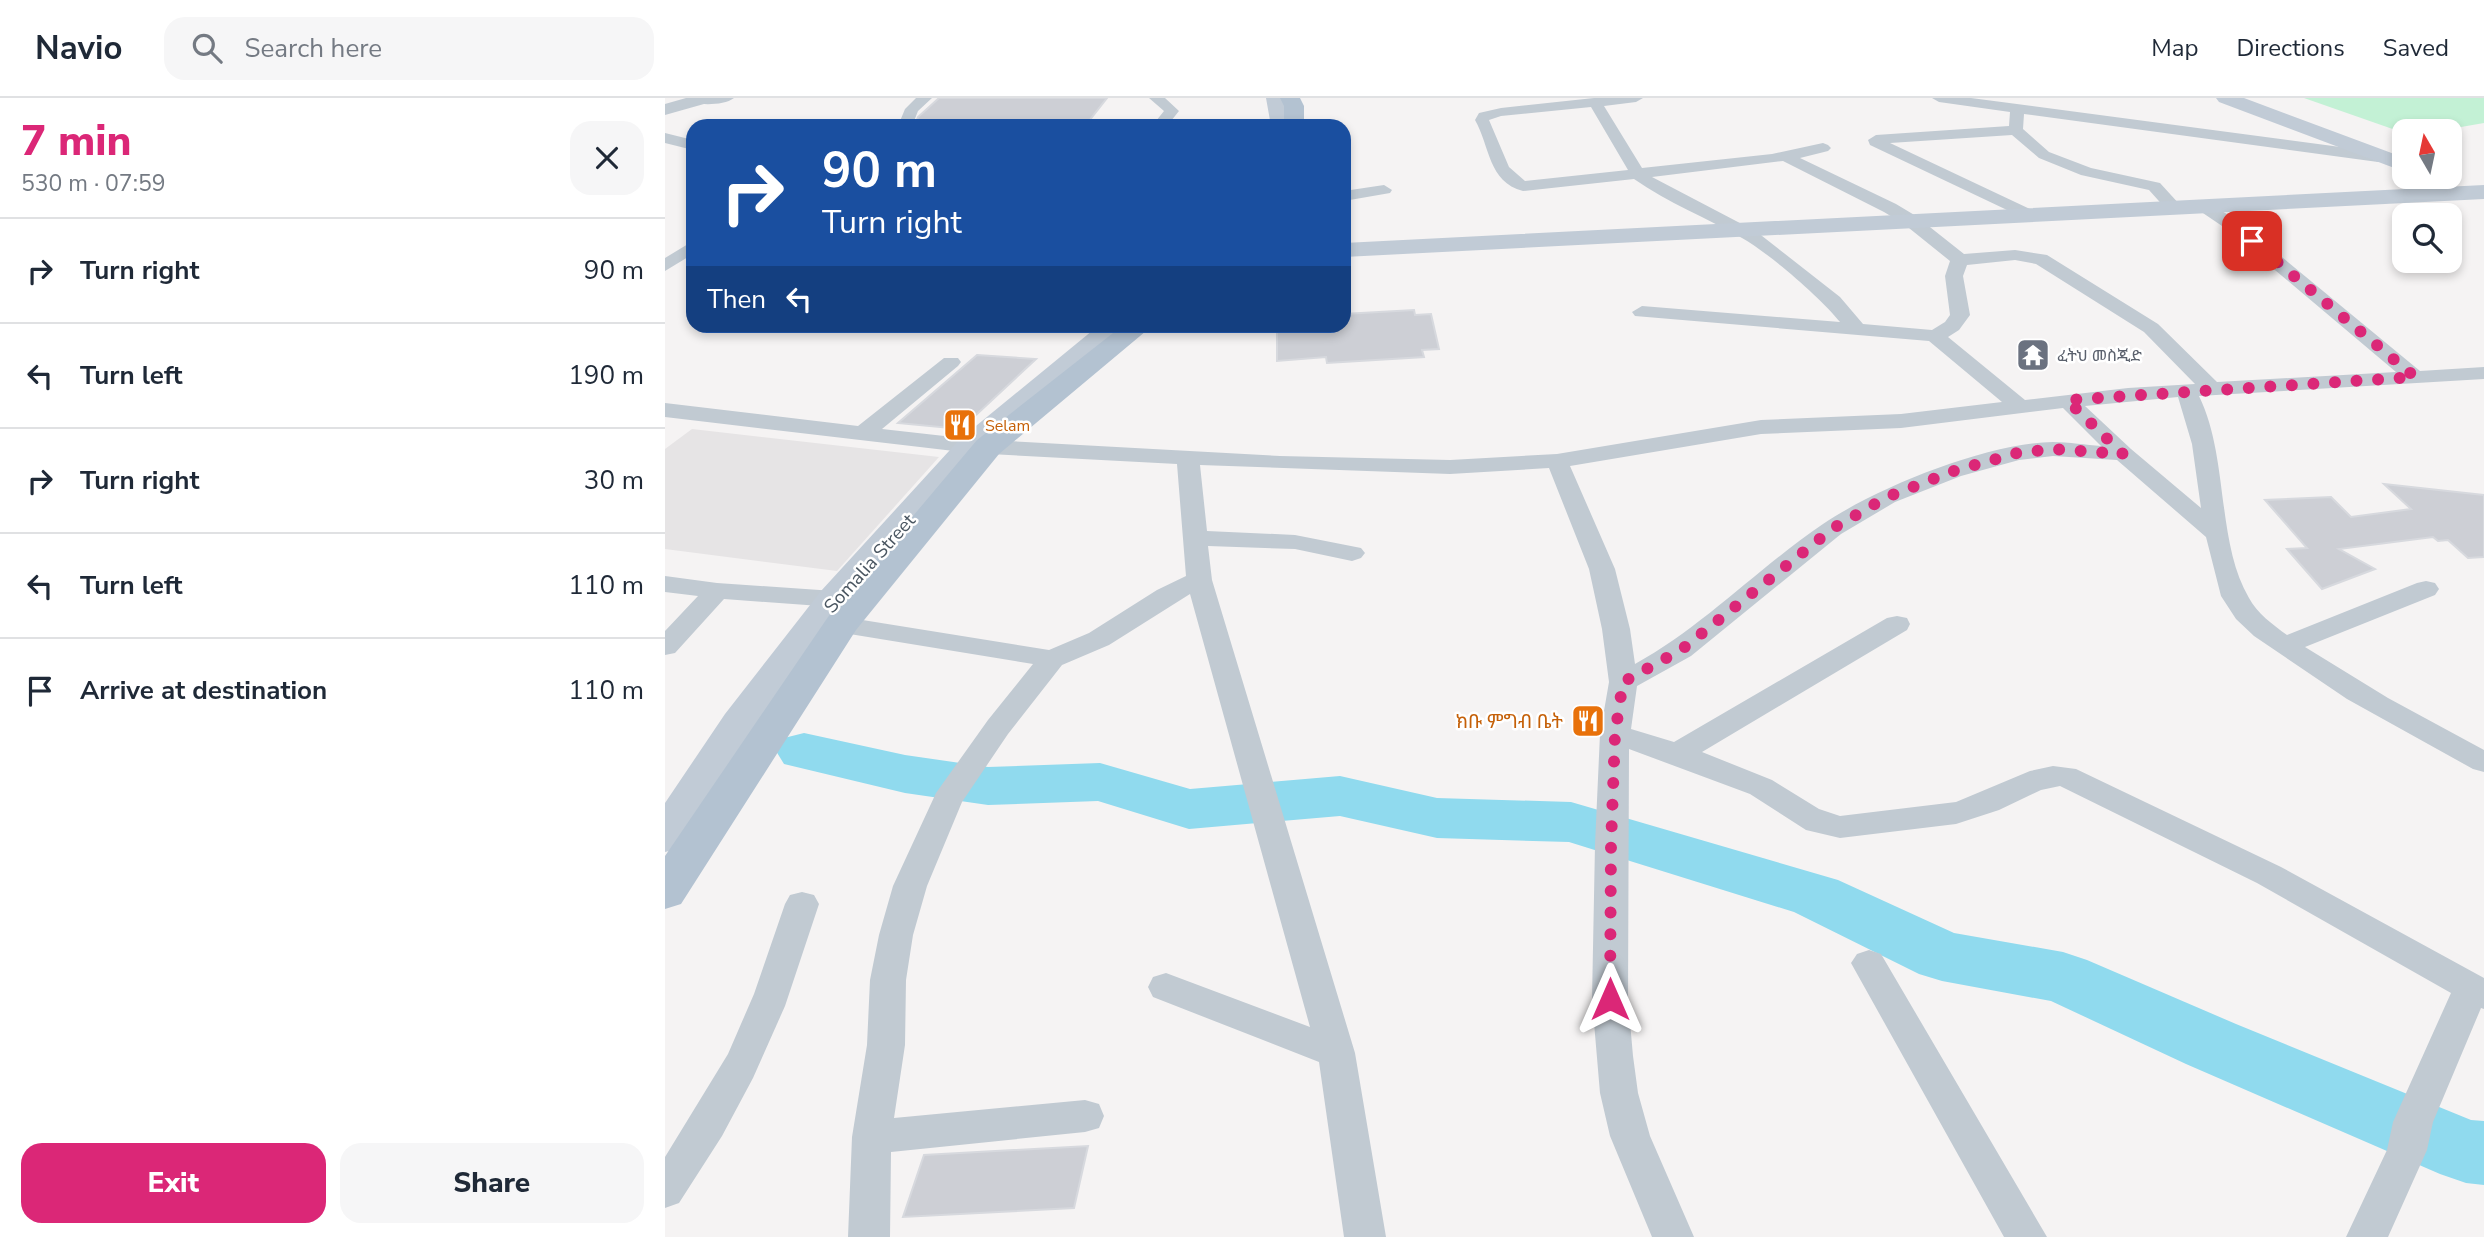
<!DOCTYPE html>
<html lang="en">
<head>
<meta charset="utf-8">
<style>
  :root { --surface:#fff; --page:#f6f6f7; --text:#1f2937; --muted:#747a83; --line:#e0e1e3; --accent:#db2777 }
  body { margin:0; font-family:"Nunito Sans","Noto Sans Ethiopic",sans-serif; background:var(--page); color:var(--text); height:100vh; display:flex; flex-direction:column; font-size:26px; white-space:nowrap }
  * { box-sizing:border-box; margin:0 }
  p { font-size:23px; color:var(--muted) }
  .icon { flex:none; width:38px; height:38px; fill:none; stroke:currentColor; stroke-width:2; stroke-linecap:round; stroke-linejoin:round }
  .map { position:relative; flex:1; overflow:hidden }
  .side { display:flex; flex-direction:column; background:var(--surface); width:665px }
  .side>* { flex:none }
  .guide { position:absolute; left:21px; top:21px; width:665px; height:214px; border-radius:21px; box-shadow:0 4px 10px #0003; background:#1a4fa0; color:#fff; overflow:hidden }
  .needle { width:46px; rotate:351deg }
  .fabs { position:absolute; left:1727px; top:21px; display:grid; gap:14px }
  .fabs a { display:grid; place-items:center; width:70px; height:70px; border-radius:14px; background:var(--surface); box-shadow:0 4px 10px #0003; font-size:35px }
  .pin { position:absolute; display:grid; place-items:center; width:60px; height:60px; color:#fff; margin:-30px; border-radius:14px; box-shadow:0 4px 10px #0006 }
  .me { position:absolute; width:77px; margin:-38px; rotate:0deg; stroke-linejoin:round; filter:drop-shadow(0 0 5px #0008) }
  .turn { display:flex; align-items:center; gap:24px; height:147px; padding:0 21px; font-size:32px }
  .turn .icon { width:91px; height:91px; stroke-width:2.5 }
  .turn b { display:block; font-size:49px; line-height:60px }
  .then { display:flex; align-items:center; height:66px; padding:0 21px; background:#0003; gap:14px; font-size:26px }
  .round { display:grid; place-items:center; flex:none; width:74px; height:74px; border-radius:21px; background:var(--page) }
  .head { display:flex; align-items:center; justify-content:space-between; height:119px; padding:0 21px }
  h1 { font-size:42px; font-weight:800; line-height:52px; color:var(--accent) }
  .cta { display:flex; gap:14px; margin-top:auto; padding:14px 21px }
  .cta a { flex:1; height:80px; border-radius:21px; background:var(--accent); color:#fff; font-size:28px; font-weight:800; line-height:80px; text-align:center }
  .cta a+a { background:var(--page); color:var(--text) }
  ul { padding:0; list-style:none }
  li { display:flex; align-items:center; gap:21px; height:105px; padding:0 21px; border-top:2px solid var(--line) }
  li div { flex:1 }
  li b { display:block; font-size:26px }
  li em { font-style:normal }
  header { display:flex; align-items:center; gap:42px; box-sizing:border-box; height:98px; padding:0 35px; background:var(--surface); border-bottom:2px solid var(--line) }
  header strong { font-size:33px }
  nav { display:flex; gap:38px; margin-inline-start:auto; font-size:24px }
  .search { width:490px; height:63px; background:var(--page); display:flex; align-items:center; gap:18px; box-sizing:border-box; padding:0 24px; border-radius:21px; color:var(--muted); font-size:26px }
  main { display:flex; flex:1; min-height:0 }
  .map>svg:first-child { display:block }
  .education { fill:#e6e4e5 }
  .green { fill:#c3f1d5 }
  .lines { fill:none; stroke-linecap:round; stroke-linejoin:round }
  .river { fill:#90daee; fill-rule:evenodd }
  .building { fill:#cdcfd5; stroke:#d7d9de; stroke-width:2 }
  .minor { fill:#c1cad2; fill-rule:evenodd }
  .tertiary { fill:#c1cad2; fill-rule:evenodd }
  .secondary { fill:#c1cbd6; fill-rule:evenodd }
  .primary { fill:#b3c2d1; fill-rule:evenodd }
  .route { stroke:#db2777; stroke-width:12; stroke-dasharray:0 21.6 }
  .labels { text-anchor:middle; stroke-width:5; stroke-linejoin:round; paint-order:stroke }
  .far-worship-label { font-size:16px; fill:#5b616d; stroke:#fff; text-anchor:start }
  .far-food-label { font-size:16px; fill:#c56008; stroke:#fff; text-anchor:start }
  .street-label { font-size:19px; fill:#4a5661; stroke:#fff }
  .food-label { font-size:19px; fill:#c56008; stroke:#fff; text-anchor:end }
</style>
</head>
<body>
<header>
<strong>Navio</strong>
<div class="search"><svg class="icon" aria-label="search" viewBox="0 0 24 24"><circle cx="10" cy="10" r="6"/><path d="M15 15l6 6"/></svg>Search here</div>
<nav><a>Map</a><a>Directions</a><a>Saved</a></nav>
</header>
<main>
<section class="side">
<div class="head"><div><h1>7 min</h1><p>530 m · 07:59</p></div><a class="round"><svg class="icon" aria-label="close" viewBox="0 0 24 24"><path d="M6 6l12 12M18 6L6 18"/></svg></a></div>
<ul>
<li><svg class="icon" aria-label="right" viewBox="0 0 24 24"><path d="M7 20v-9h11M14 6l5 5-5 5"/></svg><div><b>Turn right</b></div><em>90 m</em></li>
<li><svg class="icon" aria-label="left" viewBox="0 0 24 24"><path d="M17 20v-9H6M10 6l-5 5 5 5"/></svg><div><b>Turn left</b></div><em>190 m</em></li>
<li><svg class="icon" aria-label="right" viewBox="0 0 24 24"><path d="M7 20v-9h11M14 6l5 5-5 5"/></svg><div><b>Turn right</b></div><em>30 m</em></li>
<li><svg class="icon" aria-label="left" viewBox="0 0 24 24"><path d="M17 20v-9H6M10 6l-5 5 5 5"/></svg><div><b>Turn left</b></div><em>110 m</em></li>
<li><svg class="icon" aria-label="arrive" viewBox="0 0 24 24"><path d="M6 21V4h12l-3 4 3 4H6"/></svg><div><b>Arrive at destination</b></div><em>110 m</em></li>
</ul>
<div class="cta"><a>Exit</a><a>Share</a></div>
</section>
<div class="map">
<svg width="1819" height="1139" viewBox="0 0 1819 1139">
  <rect width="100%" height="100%" fill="#f5f3f3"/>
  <path class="education" d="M27,331L274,359L172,473L0,451V351Z"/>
  <path class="green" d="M1639,0H1819V25L1773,33L1739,35Z"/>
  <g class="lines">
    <path class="river" d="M139,635L240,657L323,669L435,665L525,691L675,678L772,700L906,704L1173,782L1289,835L1398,854L1422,862L1571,926L1806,1022L1819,1023V1087L1801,1085L1775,1076L1521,966L1386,903L1277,883L1254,876L1129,814L904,744L772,740L675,718L524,731L433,703L323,707L240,695L119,666L111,653L119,640Z"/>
  </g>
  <path class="building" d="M274,0H442L420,28H250L253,19Z
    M749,212L750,217L766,216L774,251L757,252L759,259L662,265L661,259L612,263V228H679V216Z
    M312,257L371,261L296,331L233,325Z
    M1719,386L1819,397V459L1803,460L1783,442L1773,443L1768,439L1674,451L1710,471L1657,491L1622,451L1642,450L1600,402L1666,399L1686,419L1746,411Z
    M423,1048L409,1110L238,1119L259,1057Z"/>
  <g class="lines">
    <path class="minor" d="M28,0H69C60,7 40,7 29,5Z
      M251,0H267L253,13L247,28H233L240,11Z
      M484,0H500L514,13L502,28H487L499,13Z
      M929,0H978L971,4L939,8L977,70L1107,56L1158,45L1163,47L1166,50L1163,53L1135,60L1231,106L1251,118L1299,156L1350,152L1382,157L1493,226L1552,284L1731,274L1560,130L1532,111L1530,107L1538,102L1572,122L1755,273L1819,269V281L1534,298C1564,359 1551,444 1584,500C1592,515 1608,527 1622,537L1752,485L1761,483L1770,485L1774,491L1770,497L1640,549L1723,600L1819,652V674L1808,671L1682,601L1589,538L1571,521L1556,498L1541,439L1452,362L1388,358L1354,362L1296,378L1230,404L1176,436L1026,558L972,588L966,631L1009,644L1222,520L1232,518L1242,520L1245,526L1242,532L1037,654L1107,682L1154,711L1175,718L1291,704L1365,673L1388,668L1411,671L1616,769L1819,880V911L1816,910L1768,1024L1762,1052L1723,1139H1681L1722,1052L1728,1024L1786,895L1592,785L1395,688L1376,692L1334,712L1291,726L1175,740L1141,732L1085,696L964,651L963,901L968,958L973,995L985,1038L1029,1139H987L945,1038L935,995L927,901L930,747L935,636L944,584L937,531L924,471L884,370L785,376L535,367L542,433L630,437L696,450L700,455L696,460L687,463L630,451L543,448L547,482L690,955L721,1139H679L654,964L488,899L483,889L488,879L501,875L645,929L525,496L444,547L397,567L343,636L297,704L262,788L248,837L241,882L240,947L229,1020L420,1002L434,1006L439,1018L434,1030L420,1034L226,1054L225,1139H183L187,1039L202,947L205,882L214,837L228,788L271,695L323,622L368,566L154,531L145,529L141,523L145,517L154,515L384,552L424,535L492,492L521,478L512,366L306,355L0,319V305L193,328L279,260H293L296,264L293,268L217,331L306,341L615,358L785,362L892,356L1096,322L1236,316L1337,304L1264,243L970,218L967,214L977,208L1175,224C1155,199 1105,156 1077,140C1042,120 1003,105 969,81L858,93C823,84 825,48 810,22L814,15L836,10ZM926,9L963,72L860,83L844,69L824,22L836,18ZM1118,63L1219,114L1239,126L1285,163L1280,178L1285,217L1280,224L1267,232L1198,226L1175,199L1092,134L987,79ZM1350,162L1371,166L1479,234L1530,286L1463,290L1360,302L1283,239L1294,232L1305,217L1298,178L1302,167ZM1513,299L1527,346L1536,410L1466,351L1420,308ZM1398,310L1436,348C1421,347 1404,344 1388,344C1322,345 1213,389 1158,426C1093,470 1039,528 970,566L965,531L950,471L905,368L1096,336L1236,330Z
      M1267,0H1306L1713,54L1721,59L1713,64L1359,16L1358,31L1384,54L1426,70L1495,85L1516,108L1508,113L1502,112L1484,92L1416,77L1374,60L1347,37L1225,45L1367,112L1369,116L1361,121L1205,47L1203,42L1211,37L1344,28L1345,14L1274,4Z
      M0,35L28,42V52L0,45Z
      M719,87L727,92L725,95L679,103V93Z
      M28,143V156L0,173V160Z
      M0,478L52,485L169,493L178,495L182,501L178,507L169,509L59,501L10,555L0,557V533L33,498L0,494Z
      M137,794L149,797L154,806L120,908L88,980L57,1038L14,1105L0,1110V1059L63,956L89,896L120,806L125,797Z
      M1204,852L1216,856L1382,1139H1339L1186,865L1192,856Z"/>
    <path class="tertiary" d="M21,0H49L46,4L0,17V6Z"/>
    <path class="secondary" d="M601,0H621L626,28H606Z
      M1551,0H1579L1740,60V74L1554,4Z
      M1819,87V101L679,159V145Z
      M433,228H463L317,355L182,509L90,632L16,750L0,754V705L60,616L156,493L295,341Z"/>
    <path class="primary" d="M615,0H635L639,8V28H619V8Z
      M457,228H487L334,356L191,532L16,806L0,811V758L163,519L312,342Z"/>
  </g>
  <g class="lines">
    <path class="route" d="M945,901L946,747L950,636L958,584L1016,552L1167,431L1222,399L1289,373L1352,355L1388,351L1458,356L1402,302L1750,279L1587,143"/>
  </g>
  <defs>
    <symbol id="temple-square" viewBox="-11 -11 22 22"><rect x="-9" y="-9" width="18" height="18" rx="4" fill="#6b7280" stroke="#fff"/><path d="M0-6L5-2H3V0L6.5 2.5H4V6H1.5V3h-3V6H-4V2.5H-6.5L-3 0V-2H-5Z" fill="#fff"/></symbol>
    <symbol id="restaurant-square" viewBox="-11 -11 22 22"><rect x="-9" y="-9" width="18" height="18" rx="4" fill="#e8710a" stroke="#fff"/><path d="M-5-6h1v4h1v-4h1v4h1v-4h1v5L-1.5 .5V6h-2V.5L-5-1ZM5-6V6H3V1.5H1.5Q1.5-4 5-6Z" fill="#fff"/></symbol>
  </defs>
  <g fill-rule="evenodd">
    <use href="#temple-square" x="1349" y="238" width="38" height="38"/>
    <use href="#restaurant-square" x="276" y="308" width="38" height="38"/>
    <use href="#restaurant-square" x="904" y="604" width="38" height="38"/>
  </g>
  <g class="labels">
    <g class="far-worship-label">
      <text x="1392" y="263">ፈትህ መስጂድ</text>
    </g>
    <g class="far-food-label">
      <text x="320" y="333">Selam</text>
    </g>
    <g class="street-label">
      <text transform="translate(204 465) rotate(-48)" y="7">Somalia Street</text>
    </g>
    <g class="food-label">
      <text x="898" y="630">ክቡ ምግብ ቤት</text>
    </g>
  </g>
</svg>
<div class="fabs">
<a><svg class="needle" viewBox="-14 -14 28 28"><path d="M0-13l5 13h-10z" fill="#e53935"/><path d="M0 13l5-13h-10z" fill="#747a83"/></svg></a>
<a><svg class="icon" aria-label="search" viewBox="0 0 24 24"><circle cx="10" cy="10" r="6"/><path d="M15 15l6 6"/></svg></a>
</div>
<div class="pin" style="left:1587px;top:143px;background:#d93025"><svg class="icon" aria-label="arrive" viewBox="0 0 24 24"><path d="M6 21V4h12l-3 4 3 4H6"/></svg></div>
<svg class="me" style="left:945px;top:901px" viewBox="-20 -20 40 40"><path d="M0-17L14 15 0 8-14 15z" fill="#db2777" stroke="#fff" stroke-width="4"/></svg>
<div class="guide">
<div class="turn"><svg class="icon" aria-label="right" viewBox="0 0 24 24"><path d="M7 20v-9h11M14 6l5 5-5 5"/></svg><div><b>90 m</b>Turn right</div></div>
<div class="then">Then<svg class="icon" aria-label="left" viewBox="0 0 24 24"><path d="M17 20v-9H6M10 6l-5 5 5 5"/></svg></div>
</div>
</div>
</main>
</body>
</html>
